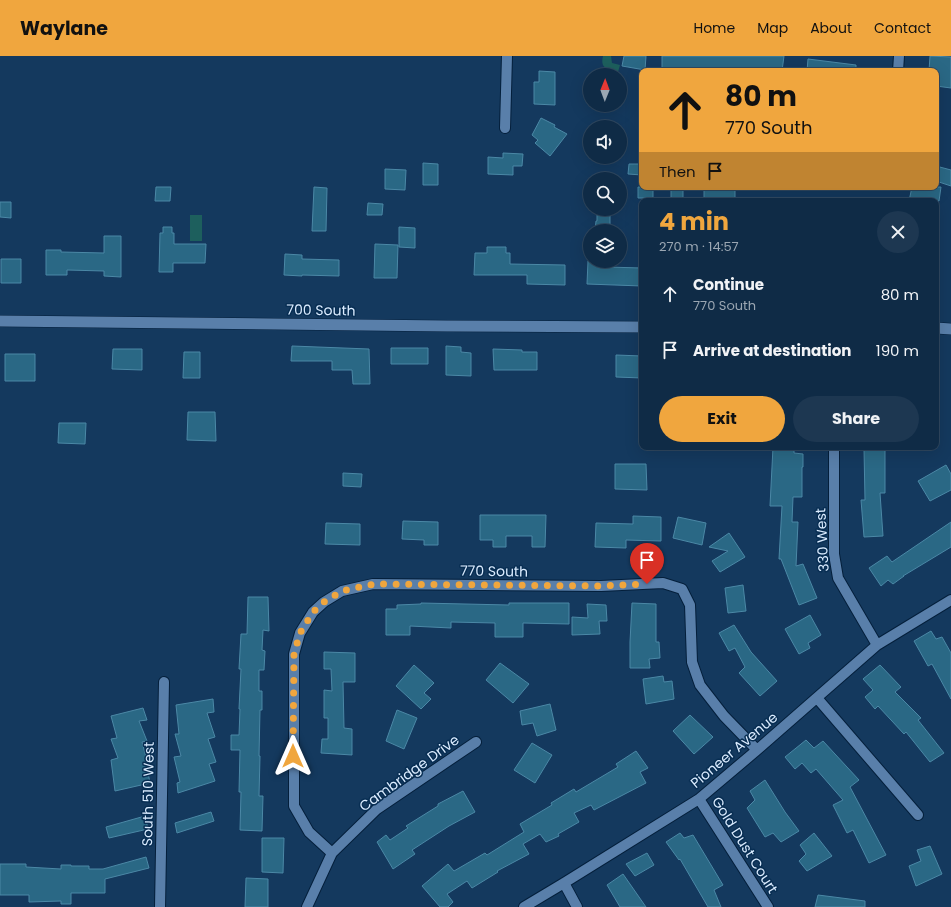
<!DOCTYPE html>
<html lang="en">
<head>
<meta charset="utf-8">
<style>
  :root { --surface:#0f2b46; --page:#1d3751; --text:#f1f3f6; --muted:#9ba7b3; --line:#2f475f; --accent:#f0a63e }
  body { margin:0; font-family:Poppins,sans-serif; background:var(--page); color:var(--text); height:100vh; display:flex; flex-direction:column; font-size:15px; white-space:nowrap }
  * { box-sizing:border-box; margin:0 }
  p { font-size:13px; color:var(--muted) }
  .icon { flex:none; width:22px; height:22px; fill:none; stroke:currentColor; stroke-width:2; stroke-linecap:round; stroke-linejoin:round }
  .map { position:relative; flex:1; overflow:hidden }
  .panel { position:absolute; left:639px; top:142px; width:300px; height:252px; display:flex; flex-direction:column; background:var(--surface); border-radius:8px; box-shadow:0 4px 16px #0002,0 0 0 1px var(--line) }
  .panel>* { flex:none }
  .top-card { position:absolute; left:639px; top:12px; width:300px; height:122px; border-radius:8px; box-shadow:0 4px 16px #0002,0 0 0 1px var(--line); background:#f0a63e; color:#111; overflow:hidden }
  .needle { width:26px; rotate:1deg }
  .controls { position:absolute; left:583px; top:12px; display:grid; gap:8px }
  .controls a { display:grid; place-items:center; width:44px; height:44px; border-radius:50%; background:var(--surface); box-shadow:0 4px 16px #0002,0 0 0 1px var(--line); font-size:20px }
  .pin { position:absolute; display:grid; place-items:center; width:34px; height:34px; color:#fff; margin:-41px -17px; border-radius:50% 50% 50% 0; rotate:-45deg; box-shadow:0 0 4px #0007 }
  .pin .icon { rotate:45deg }
  .me { position:absolute; width:44px; margin:-22px; rotate:0deg; stroke-linejoin:round; filter:drop-shadow(0 0 3px #0008) }
  .turn { display:flex; align-items:center; gap:14px; height:84px; padding:0 20px; font-size:18px }
  .turn .icon { width:52px; height:52px; stroke-width:2.5 }
  .turn b { display:block; font-size:28px; line-height:34px }
  .then { display:flex; align-items:center; height:38px; padding:0 20px; background:#0003; gap:8px; font-size:15px }
  .round { display:grid; place-items:center; flex:none; width:42px; height:42px; border-radius:21px; background:var(--page) }
  .headline { display:flex; align-items:center; justify-content:space-between; height:68px; padding:0 20px }
  h1 { font-size:24px; font-weight:700; line-height:30px; color:var(--accent) }
  .button { display:flex; gap:8px; margin-top:auto; padding:8px 20px }
  .button a { flex:1; height:46px; border-radius:24px; background:var(--accent); color:#111; font-size:16px; font-weight:700; line-height:46px; text-align:center }
  .button a+a { background:var(--page); color:var(--text) }
  ul { padding:0; list-style:none }
  li { display:flex; align-items:center; gap:12px; height:56px; padding:0 20px }
  li div { flex:1 }
  li b { display:block; font-size:15px }
  li em { font-style:normal }
  header { display:flex; align-items:center; gap:24px; box-sizing:border-box; height:56px; padding:0 20px; background:var(--accent); color:#111 }
  header strong { font-size:19px }
  nav { display:flex; gap:22px; margin-inline-start:auto; font-size:14px }
  .map>svg:first-child { display:block }
  .water { fill:#1d5f5d }
  .building { fill:#2a6885; stroke:#4b88a6 }
  .lines { fill:none; stroke-linecap:round; stroke-linejoin:round }
  .minor-casing { stroke:#041f3b; stroke-width:12 }
  .tertiary-casing { stroke:#041f3b; stroke-width:12 }
  .minor { stroke:#597faa; stroke-width:10 }
  .tertiary { stroke:#597faa; stroke-width:11 }
  .route { stroke:#f0a63e; stroke-width:7; stroke-dasharray:0 12.6 }
  .labels { text-anchor:middle; stroke-width:3; stroke-linejoin:round; paint-order:stroke }
  .street-label { font-size:14px; fill:#dbecff; stroke:#082e53 }
</style>
</head>
<body>
<header>
<strong>Waylane</strong>
<nav><a>Home</a><a>Map</a><a>About</a><a>Contact</a></nav>
</header>
<div class="map">
<svg width="951" height="851" viewBox="0 0 951 851">
  <rect width="100%" height="100%" fill="#14395e"/>
  <path class="water" d="M603,0H611L612,7L620,9L618,16H610C603,10 601,9 603,0Z
    M190,159H202V185H190Z"/>
  <path class="building" d="M624,0H646L645,14L622,10Z
    M662,0H784L782,15H743L726,13V15L709,13V15H694L675,13V15H662Z
    M930,0L951,1V32L936,30V15H929Z
    M808,3L856,9V15H807Z
    M539,15L555,16V49L534,48V26H539Z
    M541,62L555,69L554,71L567,78L550,100L535,87L538,84L532,79Z
    M503,97L523,98L522,110H513V119L488,118V101L503,102Z
    M423,107L438,108V129H423Z
    M629,108H642V119L628,118Z
    M936,110L951,114V130L936,125Z
    M385,113L406,114L405,134L385,133Z
    M156,131H171L170,145H155Z
    M314,131L327,132L326,175H312Z
    M638,131H653V142H638Z
    M671,131H683V142H671Z
    M912,131H941L939,145H909Z
    M704,132L735,133V145H704Z
    M0,146H11V162L0,161Z
    M368,147L383,148L382,159H367Z
    M597,155L610,156V175H595L596,165H597Z
    M163,171H172V177H174V188H206L205,207H173V216H159L160,177H163Z
    M399,171L415,172V192L399,191Z
    M104,180H121V221L104,220V215L67,214V219H46V194H61V196L104,197Z
    M375,188L398,189L397,222H374Z
    M487,191H506V197H510V208L565,209V229L527,228V219H474L475,197H487Z
    M285,198L302,199V203L339,204V220L302,219V220L284,219Z
    M1,203H21V227H1Z
    M588,205H606V211L642,212V230L587,228Z
    M292,290L369,293L370,328H353L352,314H332V305H291Z
    M446,290L461,291V296L471,297V320L446,319Z
    M391,292H428V308H391Z
    M113,293H142V314L112,313Z
    M493,293L522,294V296H537V314H494Z
    M184,296H200V322H183Z
    M5,298H35V325H5Z
    M616,299L642,300V322L616,321Z
    M188,356H215L216,385L187,384Z
    M59,367H86L85,388L58,387Z
    M773,391H794V397L803,398V411H802V441H793L792,466H798L796,510L803,508L817,542L799,549L781,503H779L782,450H770Z
    M864,393H885V437H880L883,480L864,481L861,444H865Z
    M615,408H646L647,434L615,433Z
    M946,409L951,418V434L930,445L918,425Z
    M343,417L362,418L361,431L343,430Z
    M480,459H546L545,491H532V480H506V491H493V484H480Z
    M633,460L661,461V485L626,484V492L595,491L596,467L633,468Z
    M678,461L706,467L702,489L673,482Z
    M403,465L438,466V489H424V484L402,483Z
    M951,466V491L903,520H904L893,528L888,524L881,530L869,512L887,500L892,506Z
    M326,467L360,468V489L325,488Z
    M729,477L745,501L720,516L712,505L728,495L709,491Z
    M743,529L746,555L728,557L725,532Z
    M248,541H268L269,575L263,574L262,594L265,595L264,614H259V635H262V654H260L259,700H260L259,740H263L262,775L240,774L241,736H239L240,694H231V679H239L240,653H239L241,613H239L241,578H247Z
    M421,547L509,549V547H569V568L523,567V581H495V567L451,566V572L410,570V579H386V553H397V549L421,548Z
    M632,547L656,548V586H659L660,602L649,603L650,612H630V586Z
    M587,548L606,549L607,565H599L600,578L572,579V561L588,562Z
    M810,559L821,579L808,587L810,592L799,598L785,573Z
    M734,569L751,596L777,625L760,640L739,617L745,611L735,592L729,595L719,577Z
    M931,575L936,583L942,581L951,597V643L932,608L928,610L914,585Z
    M324,596L355,597V626H343L344,672L352,673V699L321,697L322,683H328V662H324V634L332,635L331,613H324Z
    M500,607L529,628L513,647L486,624Z
    M414,609L434,627L424,637L431,643L421,653L396,630Z
    M880,609L901,631L895,636L921,662L918,664L944,697L930,706L906,676L904,678L878,650L875,653L865,641L873,634L863,623Z
    M663,620L664,626L672,625L674,643L646,648L643,623Z
    M213,643L214,656L207,657L215,681L208,683L216,706L209,708L215,725L178,737L177,727L180,726L174,701L181,700L175,678H179L176,649Z
    M550,648L556,674L537,680L533,667L522,669L520,655Z
    M143,652L147,664L139,665L147,685L142,686L147,705L146,706L150,727L115,735L111,704L118,702L111,683L117,682L111,660Z
    M397,654L417,662L404,693L386,685Z
    M690,659L713,681L694,698L673,675Z
    M806,684L814,692L823,685L859,724L850,731L886,799L869,807L853,774L847,777L833,749L843,744L816,713L811,717L802,707L795,713L785,701Z
    M532,687L552,699L535,727L514,714Z
    M636,695L648,712L640,716L646,727L594,754L591,749L574,757L579,766L558,778L559,780L546,786L540,778L523,788L529,798L497,815L498,816L472,832L467,825L447,838L453,846L448,851H440L422,830L448,808L454,815L485,797L487,799L524,776L520,768L552,749L551,747L574,733L576,736L618,711L616,708Z
    M765,724L785,756L799,775L781,786L773,777L765,781L747,752L755,744L750,735Z
    M463,735L475,756L449,770L412,794L415,798L393,813L377,786L386,779L390,784L408,772L406,770L438,750V748Z
    M211,756L214,765L177,777L175,767Z
    M145,760L148,773L109,782L106,771Z
    M680,777L684,782L693,779L723,829L714,834L721,851H708L680,803L679,804L666,786Z
    M814,777L832,800L807,815L799,805L806,798L800,789Z
    M262,782H284L283,817L262,816Z
    M930,790L942,818L916,830L909,810L921,805L917,794Z
    M647,797L654,809L635,820L626,808Z
    M146,801L149,812L105,823V837H71V848H61V845L29,846V839H0V808H26V811L61,813V809H71V810H89V813H103Z
    M623,818L646,851H620L607,829Z
    M246,822L268,823V851H245Z
    M818,839L865,845V851H815Z"/>
  <g class="lines">
    <defs>
      <path id="minor" d="M898,15L899,0
        M505,72L507,0
        M834,391V498L838,522L877,589
        M817,642L918,759
        M699,743L768,851
        M332,797L309,776L294,750V598L300,577L313,556L324,546L342,535L373,528L601,530L663,527L682,533L690,549L692,606L700,629L724,660L757,694
        M564,827L577,851
        M160,851L164,626
        M307,851L332,797L377,753L476,686
        M524,851L564,827L699,743L757,694L877,589L951,544"/>
      <path id="tertiary" d="M0,265L447,270L642,271
        M936,272L951,273"/>
    </defs>
    <use href="#minor" class="minor-casing"/>
    <use href="#tertiary" class="tertiary-casing"/>
    <use href="#minor" class="minor"/>
    <use href="#tertiary" class="tertiary"/>
  </g>
  <g class="lines">
    <path class="route" d="M293,700L294,598L300,577L313,556L324,546L342,535L374,528L601,530L647,528"/>
  </g>
  <g class="labels">
    <g class="street-label">
      <text transform="translate(321 254) rotate(1)" y="5">700 South</text>
      <text transform="translate(822 484) rotate(-93)" y="5">330 West</text>
      <text transform="translate(494 515) rotate(1)" y="5">770 South</text>
      <text transform="translate(734 694) rotate(-40)" y="5">Pioneer Avenue</text>
      <text transform="translate(409 717) rotate(-36)" y="5">Cambridge Drive</text>
      <text transform="translate(148 738) rotate(-89)" y="5">South 510 West</text>
      <text transform="translate(745 789) rotate(58)" y="5">Gold Dust Court</text>
    </g>
  </g>
</svg>
<div class="controls">
<a><svg class="needle" viewBox="-14 -14 28 28"><path d="M0-13l5 13h-10z" fill="#e53935"/><path d="M0 13l5-13h-10z" fill="#9ba7b3"/></svg></a>
<a><svg class="icon" aria-label="sound" viewBox="0 0 24 24"><path d="M4 9h4l5-4v14l-5-4H4zM17 9q2 3 0 6"/></svg></a>
<a><svg class="icon" aria-label="search" viewBox="0 0 24 24"><circle cx="10" cy="10" r="6"/><path d="M15 15l6 6"/></svg></a>
<a><svg class="icon" aria-label="layers" viewBox="0 0 24 24"><path d="M12 4l9 5-9 5-9-5zM3 14l9 5 9-5"/></svg></a>
</div>
<div class="pin" style="left:647px;top:528px;background:#d93025"><svg class="icon" aria-label="arrive" viewBox="0 0 24 24"><path d="M6 21V4h12l-3 4 3 4H6"/></svg></div>
<svg class="me" style="left:293px;top:700px" viewBox="-20 -20 40 40"><path d="M0-17L14 15 0 8-14 15z" fill="#f0a63e" stroke="#fff" stroke-width="4"/></svg>
<div class="top-card">
<div class="turn"><svg class="icon" aria-label="ahead" viewBox="0 0 24 24"><path d="M12 20V5M6 11l6-6 6 6"/></svg><div><b>80 m</b>770 South</div></div>
<div class="then">Then<svg class="icon" aria-label="arrive" viewBox="0 0 24 24"><path d="M6 21V4h12l-3 4 3 4H6"/></svg></div>
</div>
<section class="panel">
<div class="headline"><div><h1>4 min</h1><p>270 m · 14:57</p></div><a class="round"><svg class="icon" aria-label="close" viewBox="0 0 24 24"><path d="M6 6l12 12M18 6L6 18"/></svg></a></div>
<ul>
<li><svg class="icon" aria-label="ahead" viewBox="0 0 24 24"><path d="M12 20V5M6 11l6-6 6 6"/></svg><div><b>Continue</b><p>770 South</p></div><em>80 m</em></li>
<li><svg class="icon" aria-label="arrive" viewBox="0 0 24 24"><path d="M6 21V4h12l-3 4 3 4H6"/></svg><div><b>Arrive at destination</b></div><em>190 m</em></li>
</ul>
<div class="button"><a>Exit</a><a>Share</a></div>
</section>
</div>
</body>
</html>
